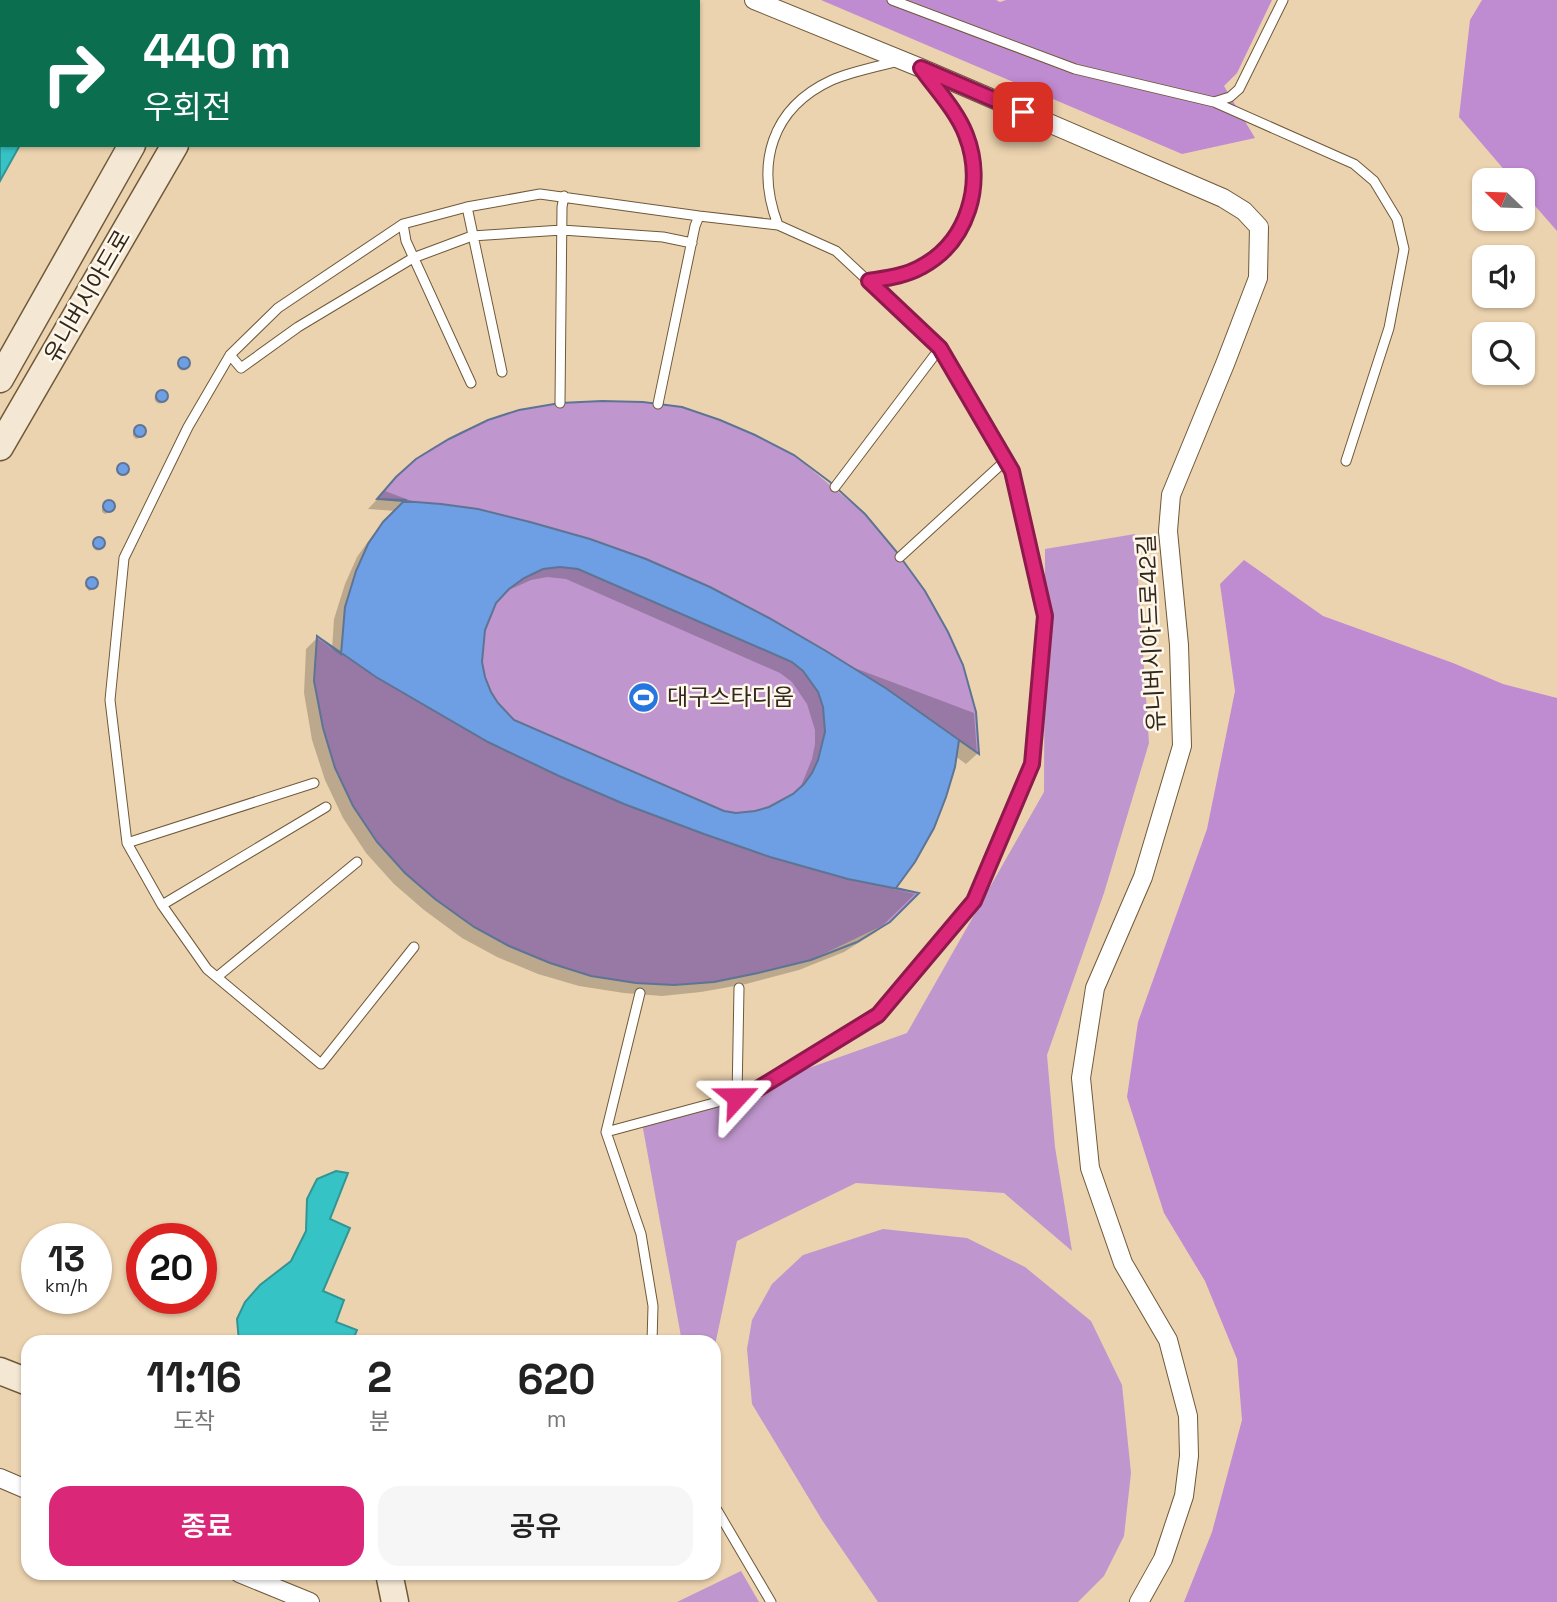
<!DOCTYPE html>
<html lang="ko">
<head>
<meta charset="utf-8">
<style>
  :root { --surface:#fff; --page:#f6f6f6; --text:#222; --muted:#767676; --accent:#db2777 }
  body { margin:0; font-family:"Space Grotesk","Noto Sans KR",sans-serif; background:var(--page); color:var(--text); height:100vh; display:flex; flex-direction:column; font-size:26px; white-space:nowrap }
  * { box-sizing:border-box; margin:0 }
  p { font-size:23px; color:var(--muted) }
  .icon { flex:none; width:38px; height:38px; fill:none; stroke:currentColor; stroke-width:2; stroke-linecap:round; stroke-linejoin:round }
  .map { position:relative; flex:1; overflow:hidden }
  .drawer { position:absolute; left:21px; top:1335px; width:700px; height:245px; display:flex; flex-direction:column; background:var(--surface); border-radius:21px; box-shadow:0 2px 5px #0004 }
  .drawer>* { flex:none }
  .guide { position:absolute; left:0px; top:0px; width:700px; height:147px; box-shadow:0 2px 5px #0004; background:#0b6e4f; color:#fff; overflow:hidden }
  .needle { width:46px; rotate:293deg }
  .buttons { position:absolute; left:1472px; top:168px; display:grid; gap:14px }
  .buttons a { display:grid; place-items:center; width:63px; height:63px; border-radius:14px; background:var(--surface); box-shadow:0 2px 5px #0004; font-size:35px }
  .speed { position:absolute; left:21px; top:1223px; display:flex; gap:14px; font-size:35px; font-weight:700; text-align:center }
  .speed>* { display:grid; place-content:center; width:91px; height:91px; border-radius:50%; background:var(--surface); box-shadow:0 2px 5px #0004; line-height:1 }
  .speed small { font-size:18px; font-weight:400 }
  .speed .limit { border:10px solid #d22; background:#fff; color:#111 }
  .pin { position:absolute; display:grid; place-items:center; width:60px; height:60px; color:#fff; margin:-30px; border-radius:14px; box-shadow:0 4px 10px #0006 }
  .me { position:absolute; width:77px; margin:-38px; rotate:66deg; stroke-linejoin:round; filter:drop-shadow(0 0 5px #0008) }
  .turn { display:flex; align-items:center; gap:24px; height:147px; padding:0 28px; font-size:32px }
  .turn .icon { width:91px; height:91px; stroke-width:2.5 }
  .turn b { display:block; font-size:49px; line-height:60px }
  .eta { display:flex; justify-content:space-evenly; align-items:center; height:119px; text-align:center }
  .eta b { font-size:42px; font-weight:600; line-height:49px }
  .button { display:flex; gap:14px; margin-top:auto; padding:14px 28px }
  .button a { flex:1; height:80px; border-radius:21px; background:var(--accent); color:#fff; font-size:28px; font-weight:600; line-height:80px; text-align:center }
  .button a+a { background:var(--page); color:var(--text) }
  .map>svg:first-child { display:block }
  .green { fill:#bf96cd }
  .forest { fill:#bf8bd1 }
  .water { fill:#35c3c6; stroke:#349492; stroke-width:2 }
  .shadow { fill:#0003; fill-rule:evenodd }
  .building { fill:#6e9ee3; stroke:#5e7494; stroke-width:2; fill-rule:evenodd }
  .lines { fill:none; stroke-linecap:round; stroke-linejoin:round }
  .lane-casing { stroke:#6f5939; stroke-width:11 }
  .street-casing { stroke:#6f5939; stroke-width:20 }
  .secondary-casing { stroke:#6f5939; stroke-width:29 }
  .lane { stroke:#fff; stroke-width:9 }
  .street { stroke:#fff; stroke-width:18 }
  .secondary { stroke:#f4e8d4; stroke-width:26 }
  .route-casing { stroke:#8e194d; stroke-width:18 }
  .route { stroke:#db2777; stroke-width:12 }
  .labels { text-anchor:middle; stroke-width:5; stroke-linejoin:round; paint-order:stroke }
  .street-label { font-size:23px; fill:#31281a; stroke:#fff7ec }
  .poi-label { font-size:23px; fill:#31281a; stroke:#fff7ec; text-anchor:start }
</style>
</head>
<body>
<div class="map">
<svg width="1557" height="1602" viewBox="0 0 1557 1602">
  <rect width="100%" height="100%" fill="#ecd3af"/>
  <path class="green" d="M602,401L643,402L682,407L720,420L755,435L794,455L865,514L896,551L925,591L948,632L963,665L976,712L979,754L959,741C950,798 929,841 897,888L919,893L890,922L811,960L758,973L714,982L674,985L636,983L591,976L550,963L509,946L474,927L435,899L405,873L377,842L353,806L335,768L323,728L314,681L317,636L341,653L345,607L356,571L368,544L383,522L404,501L377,499C389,485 400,471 415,460C441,440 489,416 522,409C548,404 575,402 602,401Z
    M1135,534L1149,743L1104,893L1047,1055L1055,1147L1072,1251L1004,1193L856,1183L737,1241L714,1350V1342H682L642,1123L742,1092L907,1033L1044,792L1045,549Z
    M883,1229L967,1238L1025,1267L1091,1321L1122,1385L1131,1473L1124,1536L1104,1576L1078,1602H878L822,1520L752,1404L747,1349L752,1320L772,1284L803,1255Z
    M741,1571L759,1602H677Z"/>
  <path class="forest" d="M821,0H996L1000,2L1006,0H1272L1237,73L1224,86L1255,138L1182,154Z
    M1482,0H1557V231L1523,192L1522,180H1513L1459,117L1470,20Z
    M1244,560L1323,616L1453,663L1503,684L1557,698V1602H1184L1212,1532L1242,1420L1237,1359L1205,1281L1164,1213L1127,1097L1138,1022L1207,829L1235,691L1220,584Z"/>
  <path class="water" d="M0,0H84V2H2V145H20L0,181Z
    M336,1171L348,1173L330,1219L350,1228L323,1291L344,1300L336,1322L357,1330L352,1342H239L237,1319L245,1302L260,1285L291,1261L306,1231L307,1199L317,1179Z"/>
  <path class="shadow" d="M177.5 365a5.5 5.5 0 1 1 11 0a5.5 5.5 0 1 1-11 0Z
    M154.5 398a5.5 5.5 0 1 1 11 0a5.5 5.5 0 1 1-11 0Z
    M138,427L144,428V433L139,438L136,439L133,436V432Z
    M116.5 470a5.5 5.5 0 1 1 11 0a5.5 5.5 0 1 1-11 0Z
    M385,491L974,713L977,754L966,764L955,756L893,889L915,894L876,932L844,952L799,970L746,984L701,992L662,996L624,993L579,986L538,974L497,957L462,938L424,910L394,884L366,853L343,818L325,780L312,740L304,693L306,649L317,638L332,649L334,619L345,584L357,557L372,536L396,511L368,509ZM547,577L566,579L780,673L792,682L807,704L815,730V744L812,759L801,786L796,794L770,809L736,814L723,813L513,722L489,693L480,662L483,629L495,602L499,597L511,589L531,580Z
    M107,502H110L114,506L110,512L105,514L102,512V508Z
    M92.5 545a5.5 5.5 0 1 1 11 0a5.5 5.5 0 1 1-11 0Z
    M90,579H93L97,583L93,589L89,591L85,586Z"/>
  <path class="building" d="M178 363a6 6 0 1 1 12 0a6 6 0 1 1-12 0Z
    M156 396a6 6 0 1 1 12 0a6 6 0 1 1-12 0Z
    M602,401L643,402L682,407L720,420L755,435L794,455L830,482L865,514L896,551L925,591L948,632L963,665L976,712L979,754L959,740L955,767L946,797L934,828L915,862L896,888L919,893L890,922L857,942L811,960L758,973L714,982L674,985L636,983L591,976L550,963L509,946L474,927L435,899L405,873L377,842L353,806L335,768L323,728L314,681L317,636L341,654L345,607L356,571L368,544L383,522L405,500L377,499L396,477L416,459L449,439L488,420L519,410L560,403ZM560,567L578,569L792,662L803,671L818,692L823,707L825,732L818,760L812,773L804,784L793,794L769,807L755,811L736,813L724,811L514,720L498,703L491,692L485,677L482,662L485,630L496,603L509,589L524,578L543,569Z
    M602,401L643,402L682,407L720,420L755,435L794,455L830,482L865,514L896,551L925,591L948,632L963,665L976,712L979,754L887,689L826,651L769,618L710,587L646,559L590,539L530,522L478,509L441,504L377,499L396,477L416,459L449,439L488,420L519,410L560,403Z
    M134 431a6 6 0 1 1 12 0a6 6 0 1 1-12 0Z
    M117 469a6 6 0 1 1 12 0a6 6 0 1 1-12 0Z
    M103 506a6 6 0 1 1 12 0a6 6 0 1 1-12 0Z
    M93 543a6 6 0 1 1 12 0a6 6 0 1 1-12 0Z
    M86 583a6 6 0 1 1 12 0a6 6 0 1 1-12 0Z
    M317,636L376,677L488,742L559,776L624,804L704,834L770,857L848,879L919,893L890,922L857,942L811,960L758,973L714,982L674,985L636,983L591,976L550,963L509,946L474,927L435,899L405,873L377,842L353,806L335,768L323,728L314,681Z"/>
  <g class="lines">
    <defs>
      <path id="lane" d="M892,0L1075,69L1214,102L1354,164L1374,181L1397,219L1404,249L1389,328L1346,461
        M1214,102L1230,97L1239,89L1283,0
        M467,207L502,372
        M403,224L406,241L471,383
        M778,225C755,164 771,108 832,80C850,72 879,66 899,61
        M869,281C887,278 904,276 921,267C968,242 984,185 966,136C958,113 939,93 925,73
        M230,355L241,368L298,327L413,258L472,236L562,230L663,237L692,243
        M560,403L562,207L564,196
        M658,404L695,226L699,216
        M835,487L940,348
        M900,557L1006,460
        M127,843L314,783
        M162,905L326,807
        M414,947L321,1064L207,969L162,905L127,843L110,700L124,558L188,427L230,355L278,308L403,224L467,207L540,194L699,216L778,225L836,251L940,348L1012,471L1045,616L1032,764L974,902L878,1015L751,1093L606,1132
        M217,977L357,862
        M640,993L606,1132L641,1234L653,1306L652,1342
        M737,1097L739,988
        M714,1505L771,1602"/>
      <path id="street" d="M754,0L921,68L1223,198L1244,211L1259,227L1258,278L1225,364L1171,495L1168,531L1179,645L1182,746L1143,877L1095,988L1081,1078L1090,1168L1123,1263L1168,1340L1188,1416L1189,1456L1184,1496L1163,1559L1139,1602
        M0,1478L28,1490
        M239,1573L310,1602"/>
      <path id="secondary" d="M212,2L213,0
        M257,2L258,0
        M0,379L132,145
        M0,447L175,145
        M0,1371L28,1382
        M389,1573L395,1602"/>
    </defs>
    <use href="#lane" class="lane-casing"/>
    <use href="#street" class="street-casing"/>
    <use href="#secondary" class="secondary-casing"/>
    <use href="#lane" class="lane"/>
    <use href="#street" class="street"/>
    <use href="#secondary" class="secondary"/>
  </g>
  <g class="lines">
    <defs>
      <path id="route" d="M737,1097L751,1093L878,1015L974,901L1032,764L1045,616L1012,471L940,348L869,281C887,278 905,276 921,267C968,242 985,184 966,135C957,111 936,89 921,68L1023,112"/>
    </defs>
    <use href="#route" class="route-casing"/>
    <use href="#route" class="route"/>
  </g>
  <defs>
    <symbol id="stadium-disc" viewBox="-11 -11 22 22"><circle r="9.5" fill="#2576e1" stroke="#fff7ec"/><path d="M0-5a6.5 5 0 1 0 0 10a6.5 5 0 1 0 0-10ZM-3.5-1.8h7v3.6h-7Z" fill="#fff"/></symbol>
  </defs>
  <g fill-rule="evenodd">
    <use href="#stadium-disc" x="626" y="680" width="35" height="35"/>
  </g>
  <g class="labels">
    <g class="street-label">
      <text transform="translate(87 296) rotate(-60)" y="8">유니버시아드로</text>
      <text transform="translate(1151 633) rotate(-93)" y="8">유니버시아드로42길</text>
    </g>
    <g class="poi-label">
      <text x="667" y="705">대구스타디움</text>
    </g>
  </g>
</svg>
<div class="buttons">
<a><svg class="needle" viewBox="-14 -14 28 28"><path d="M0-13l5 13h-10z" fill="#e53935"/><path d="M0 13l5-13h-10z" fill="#767676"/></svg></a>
<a><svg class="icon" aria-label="sound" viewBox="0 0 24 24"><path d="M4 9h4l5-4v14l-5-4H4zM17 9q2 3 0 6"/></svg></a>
<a><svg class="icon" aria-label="search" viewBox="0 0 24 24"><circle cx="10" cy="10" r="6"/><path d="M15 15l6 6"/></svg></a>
</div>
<div class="speed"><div>13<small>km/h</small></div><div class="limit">20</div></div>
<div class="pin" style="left:1023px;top:112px;background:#d93025"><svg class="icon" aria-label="arrive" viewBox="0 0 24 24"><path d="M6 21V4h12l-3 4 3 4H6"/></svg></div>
<svg class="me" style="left:737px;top:1097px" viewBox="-20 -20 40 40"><path d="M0-17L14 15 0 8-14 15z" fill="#db2777" stroke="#fff" stroke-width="4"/></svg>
<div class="guide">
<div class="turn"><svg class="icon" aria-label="right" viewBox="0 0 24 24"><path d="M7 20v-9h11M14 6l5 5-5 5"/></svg><div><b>440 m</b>우회전</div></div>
</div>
<section class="drawer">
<div class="eta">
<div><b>11:16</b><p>도착</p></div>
<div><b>2</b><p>분</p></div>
<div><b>620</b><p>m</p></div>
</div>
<div class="button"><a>종료</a><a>공유</a></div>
</section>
</div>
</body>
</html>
